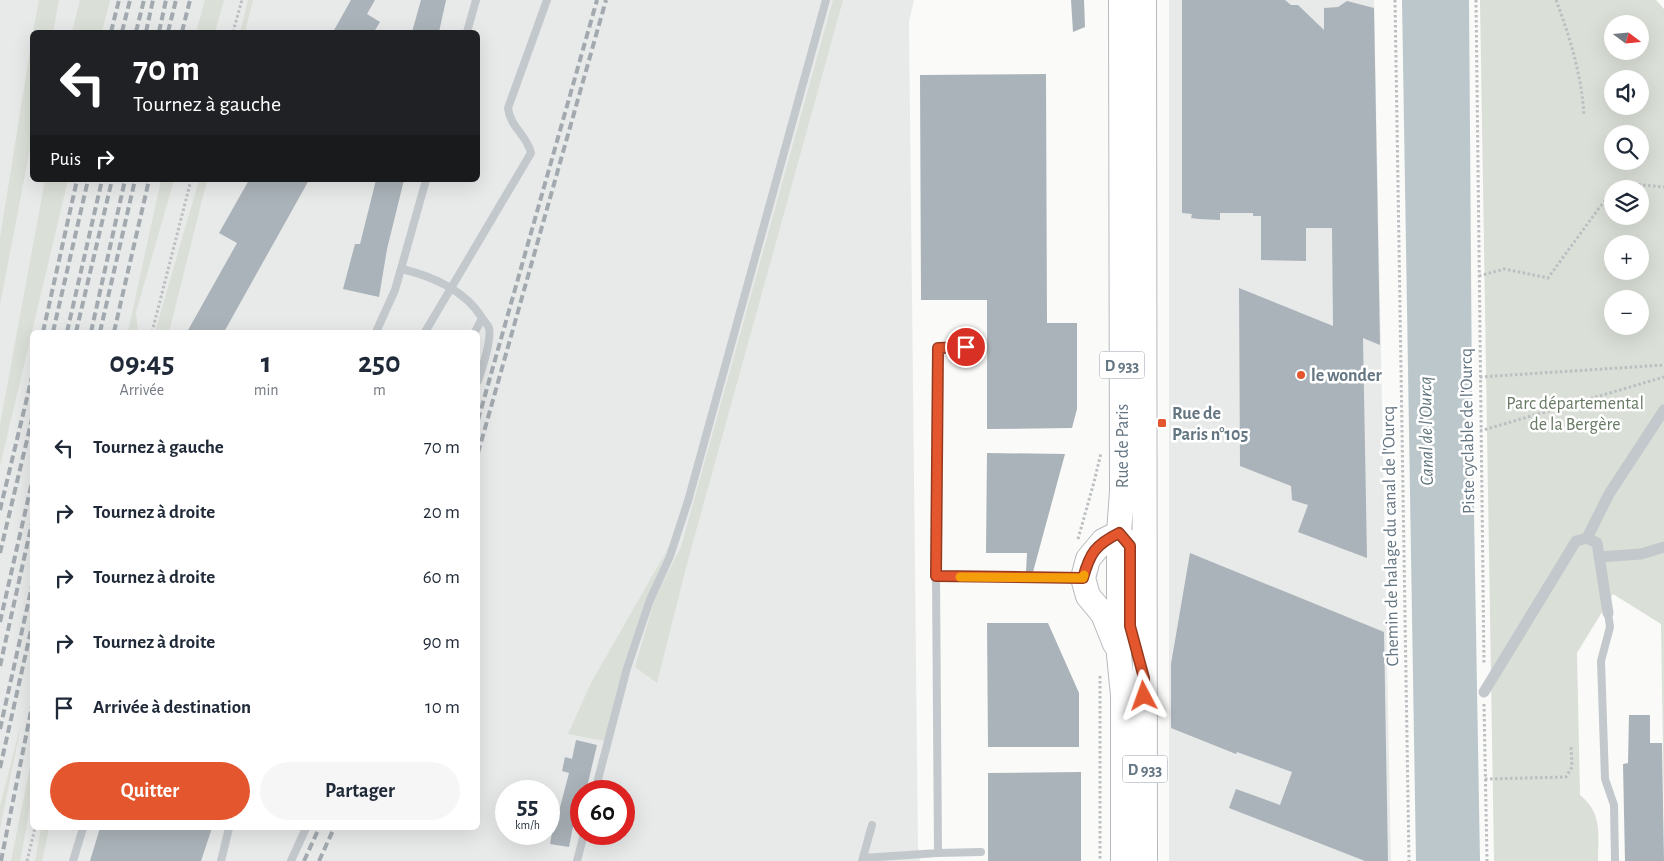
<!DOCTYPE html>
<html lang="fr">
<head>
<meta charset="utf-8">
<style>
  :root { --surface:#fff; --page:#f6f6f7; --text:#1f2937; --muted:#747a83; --accent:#e4572e }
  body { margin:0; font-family:"Alegreya Sans",sans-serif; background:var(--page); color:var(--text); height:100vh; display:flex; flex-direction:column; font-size:19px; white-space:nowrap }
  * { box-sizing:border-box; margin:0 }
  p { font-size:16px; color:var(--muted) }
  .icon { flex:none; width:28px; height:28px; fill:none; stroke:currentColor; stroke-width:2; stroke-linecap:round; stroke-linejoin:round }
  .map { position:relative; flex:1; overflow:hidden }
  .details { position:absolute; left:30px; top:330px; width:450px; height:500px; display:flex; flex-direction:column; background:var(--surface); border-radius:8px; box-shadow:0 5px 20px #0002 }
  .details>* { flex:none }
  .guide { position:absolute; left:30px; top:30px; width:450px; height:152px; border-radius:8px; box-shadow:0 5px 20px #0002; background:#202124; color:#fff; overflow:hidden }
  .needle { width:32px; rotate:106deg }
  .buttons { position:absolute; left:1604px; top:15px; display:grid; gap:10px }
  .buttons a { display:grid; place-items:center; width:45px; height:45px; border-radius:50%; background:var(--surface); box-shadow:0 5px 20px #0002; font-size:25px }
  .speed { position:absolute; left:495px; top:780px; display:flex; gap:10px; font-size:25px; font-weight:700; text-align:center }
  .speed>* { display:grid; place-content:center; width:65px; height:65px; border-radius:50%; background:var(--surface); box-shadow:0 5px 20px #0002; line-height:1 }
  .speed small { font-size:12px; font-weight:400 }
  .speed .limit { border:8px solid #d22; background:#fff; color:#111 }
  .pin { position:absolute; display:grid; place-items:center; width:42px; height:42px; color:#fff; margin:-21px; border:2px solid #fff; border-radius:50%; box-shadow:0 1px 5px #0007 }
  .me { position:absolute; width:55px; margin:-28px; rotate:356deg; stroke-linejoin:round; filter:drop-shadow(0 0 4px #0008) }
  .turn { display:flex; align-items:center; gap:18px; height:105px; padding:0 20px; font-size:22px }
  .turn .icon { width:65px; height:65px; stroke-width:2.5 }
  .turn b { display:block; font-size:35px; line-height:42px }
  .then { display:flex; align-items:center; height:48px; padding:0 20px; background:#0003; gap:10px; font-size:19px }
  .eta { display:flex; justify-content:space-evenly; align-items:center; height:85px; text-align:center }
  .eta b { font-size:30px; font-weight:700; line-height:35px }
  .button { display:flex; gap:10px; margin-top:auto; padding:10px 20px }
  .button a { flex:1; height:58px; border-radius:30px; background:var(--accent); color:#fff; font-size:20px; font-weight:700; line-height:58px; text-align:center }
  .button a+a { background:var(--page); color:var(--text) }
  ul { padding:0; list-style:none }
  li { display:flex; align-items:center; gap:15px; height:65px; padding:0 20px }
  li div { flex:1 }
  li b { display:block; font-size:19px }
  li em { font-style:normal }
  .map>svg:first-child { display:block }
  .built { fill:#e8e9e9; fill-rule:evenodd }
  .green { fill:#dadfd7; fill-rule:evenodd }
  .water { fill:#bbc7cb }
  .building { fill:#aab3b9 }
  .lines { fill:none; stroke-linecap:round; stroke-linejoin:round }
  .primary-casing { stroke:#b5babe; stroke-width:26 }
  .path { stroke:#bbbfc2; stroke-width:3; stroke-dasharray:2.5 2.5; stroke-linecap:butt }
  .service { stroke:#c3c8cc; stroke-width:8 }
  .pedestrian { stroke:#c3c8cc; stroke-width:11 }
  .primary { stroke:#fff; stroke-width:24 }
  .rail { stroke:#a2aab0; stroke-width:4; stroke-dasharray:8 4; stroke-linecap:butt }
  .route-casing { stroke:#94391e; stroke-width:12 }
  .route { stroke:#e4572e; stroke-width:9 }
  .slow { stroke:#f59e0b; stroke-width:9 }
  .poi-dot { fill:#e4572e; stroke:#fff; stroke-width:2 }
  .labels { text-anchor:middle; stroke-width:5; stroke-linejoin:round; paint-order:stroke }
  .shield { fill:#fff; stroke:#939fa8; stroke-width:1 }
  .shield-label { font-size:16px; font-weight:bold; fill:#657683 }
  .poi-label { font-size:18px; font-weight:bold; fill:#657683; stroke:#fff; text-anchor:start }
  .park-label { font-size:18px; fill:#687a64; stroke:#fff }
  .street-label { font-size:18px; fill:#657683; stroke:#fff }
  .water-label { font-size:19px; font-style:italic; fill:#60757c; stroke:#fff }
</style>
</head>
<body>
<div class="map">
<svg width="1664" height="861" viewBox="0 0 1664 861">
  <rect width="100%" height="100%" fill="#fafaf8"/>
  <path class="built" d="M0,0H914L909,22L918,846L920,861H0ZM32,32H478V180H32ZM32,332H478V828H32ZM506,791H549V834H506ZM581,791H624V834H581Z
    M1169,0H1374L1391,861H1169Z"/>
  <path class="green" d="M39,0H59L53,32H33Z
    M80,0H110L102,32H72Z
    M205,0H224L215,32H196Z
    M248,0H253L245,32H240Z
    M833,0H843L688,560L657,683L635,667L655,598L681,547Z
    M1480,0H1656L1664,9V817L1661,624L1613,594L1577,653L1580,795C1603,814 1598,834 1598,861H1494ZM1612,24H1640V51H1612ZM1612,79H1640V106H1612ZM1612,134H1640V161H1612ZM1612,189H1640V216H1612ZM1612,244H1640V271H1612ZM1612,299H1640V326H1612Z
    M32,38V138L0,305V238Z
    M45,180H68L0,466V425Z
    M161,180H174L136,312L138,332H128Z
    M199,180H207L169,332H155Z
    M671,543L661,564L624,663L605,741L568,734L591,683Z
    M22,720L0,829V806Z
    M32,757C33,793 27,826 20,861H11Z
    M41,828H49L42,861H35Z"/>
  <path class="water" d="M1402,0H1469L1472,398L1480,861H1416Z"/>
  <path class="building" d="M351,0H375L367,14L380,22L374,32H333Z
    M421,0H446L439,32H412Z
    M1071,0H1084L1085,27L1073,32Z
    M1182,0H1285L1291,5H1298L1324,30V8L1338,7L1347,1L1374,8L1380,345L1363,338L1367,558L1298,532L1308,505L1292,500L1291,486L1240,466L1239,288L1333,326L1332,228H1306V261L1261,260V216H1253V213H1220V220L1199,219L1191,218L1192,214L1182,213Z
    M1046,74L1047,323H1077V409L1072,428L987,429V300H921L920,75Z
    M249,180H309L224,332H187L237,243L219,233Z
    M376,180H404L387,249L379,297L343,289L355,244H360Z
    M987,453L1065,454L1033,572H1026L1027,553H986Z
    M1190,553L1384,632L1388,861H1365L1229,808L1236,789L1280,805L1292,772L1237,752L1236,754L1171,728V664Z
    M987,623H1048L1079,693V747H988Z
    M1629,715H1650V743H1662L1664,861H1625L1623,764L1628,763Z
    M576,740L597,745L586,791H581V812L576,811L569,847L550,844L555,815H558L569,773L562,771L565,757L572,759Z
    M1081,772V861H988V773Z
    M100,828H212L201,861H90Z"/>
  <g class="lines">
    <defs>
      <path id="primary" d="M1121,0L1122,491L1119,533V655L1123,695V861
        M1144,0L1145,861
        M1115,644L1103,614L1088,596L1083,578L1088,559L1103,541L1119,533L1127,543"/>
    </defs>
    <use href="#primary" class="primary-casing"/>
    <path class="path" d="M1395,0L1409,861
      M1476,0L1484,665
      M1556,0C1570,37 1582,77 1584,116
      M233,32L242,0
      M1616,189L1621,183L1664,187
      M1479,276L1504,269L1548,278L1599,208L1612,193
      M152,332L191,180
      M1480,377L1664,365
      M1480,431L1664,377
      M1078,539L1094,482L1101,453
      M1100,676V861
      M1484,704L1487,861
      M1485,779L1566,777L1572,767L1571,745
      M27,861L35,828"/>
    <path class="service" d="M467,32L476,0
      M402,269C432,276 466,291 482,318C484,321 488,325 489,328C492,340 482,369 478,381
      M376,332L395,290L426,180
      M425,332L531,153C527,135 510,127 508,108L547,0
      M475,332L482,318
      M936,577L938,348L980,346
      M1608,613L1610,627L1601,661L1605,779L1614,805L1615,861
      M595,791L627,668L650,600L670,556L688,501L826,0
      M981,852L938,853L936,577L1080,578
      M863,858L938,853
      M73,861L83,828
      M221,861L229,828
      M291,861L306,828
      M577,861L584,834
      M862,861L872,825"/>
    <path class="pedestrian" d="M1587,538L1609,494L1664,410
      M1599,557L1641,554L1664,547
      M1484,692L1576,541L1587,538L1597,543L1608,613"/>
    <use href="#primary" class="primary"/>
    <path class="rail" d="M111,32L119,0
      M122,32L130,0
      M136,32L144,0
      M146,32L153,0
      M159,32L166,0
      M168,32L176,0
      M182,32L190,0
      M43,332L77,180
      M53,332L88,180
      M67,332L102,180
      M76,332L112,180
      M91,332L125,180
      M100,332L135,180
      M114,332L149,180
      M478,420L597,0
      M478,453L606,0
      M0,510L32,377
      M0,553L32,419
      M0,622L32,482
      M0,666L32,523
      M0,729L32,586
      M0,768L32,626
      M1,861L32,706
      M304,861L319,828
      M319,861L334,828"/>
  </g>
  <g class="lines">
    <defs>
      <path id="route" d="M966,347L938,348L936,576L1083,578C1090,553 1095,545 1119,533L1130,546V626L1144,678V696"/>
    </defs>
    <use href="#route" class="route-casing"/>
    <use href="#route" class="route"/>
    <path class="slow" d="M960,577L1083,578L1084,575"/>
  </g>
  <g class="poi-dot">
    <circle cx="1301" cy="375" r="5"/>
    <rect x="1157" y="418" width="10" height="10" rx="2.5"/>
  </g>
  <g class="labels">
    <g class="shield">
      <rect x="1099.5" y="351.5" width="45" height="27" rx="4"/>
      <rect x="1122.5" y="755.5" width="45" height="27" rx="4"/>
    </g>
    <g class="shield-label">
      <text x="1122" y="371">D 933</text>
      <text x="1145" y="775">D 933</text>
    </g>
    <g class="poi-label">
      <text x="1311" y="381">le wonder</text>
      <text x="1172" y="419">Rue de<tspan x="1172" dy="21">Paris n°105</tspan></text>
    </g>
    <g class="park-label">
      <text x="1575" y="409">Parc départemental<tspan x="1575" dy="21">de la Bergère</tspan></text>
    </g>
    <g class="street-label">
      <text transform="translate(1467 431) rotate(-91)" y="6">Piste cyclable de l'Ourcq</text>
      <text transform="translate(1122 446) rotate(-90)" y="6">Rue de Paris</text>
      <text transform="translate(1390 536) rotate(-91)" y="6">Chemin de halage du canal de l'Ourcq</text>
    </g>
    <g class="water-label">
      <text transform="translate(1425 431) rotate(-91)" y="7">Canal de l'Ourcq</text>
    </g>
  </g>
</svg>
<div class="buttons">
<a><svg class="needle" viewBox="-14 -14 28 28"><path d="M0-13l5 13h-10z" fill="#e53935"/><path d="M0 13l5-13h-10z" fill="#747a83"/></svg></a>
<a><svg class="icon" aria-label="sound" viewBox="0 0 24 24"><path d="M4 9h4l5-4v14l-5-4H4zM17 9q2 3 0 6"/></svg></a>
<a><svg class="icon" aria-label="search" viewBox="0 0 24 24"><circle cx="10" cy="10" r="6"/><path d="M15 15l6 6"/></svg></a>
<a><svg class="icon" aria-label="layers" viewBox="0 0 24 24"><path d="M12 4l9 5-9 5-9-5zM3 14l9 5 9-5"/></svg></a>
<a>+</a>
<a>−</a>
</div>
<div class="speed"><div>55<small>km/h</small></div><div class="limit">60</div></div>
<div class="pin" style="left:966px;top:347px;background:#d93025"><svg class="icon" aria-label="arrive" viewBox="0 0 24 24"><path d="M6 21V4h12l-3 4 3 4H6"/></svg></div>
<svg class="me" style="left:1144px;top:696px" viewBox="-20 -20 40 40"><path d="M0-17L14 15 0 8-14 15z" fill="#e4572e" stroke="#fff" stroke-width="4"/></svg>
<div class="guide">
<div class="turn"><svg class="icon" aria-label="left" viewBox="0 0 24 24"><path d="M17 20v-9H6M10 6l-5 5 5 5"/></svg><div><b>70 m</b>Tournez à gauche</div></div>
<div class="then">Puis<svg class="icon" aria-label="right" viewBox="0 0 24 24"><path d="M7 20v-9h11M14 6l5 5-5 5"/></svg></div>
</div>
<section class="details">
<div class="eta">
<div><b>09:45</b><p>Arrivée</p></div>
<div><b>1</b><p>min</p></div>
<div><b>250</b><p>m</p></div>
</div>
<ul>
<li><svg class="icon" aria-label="left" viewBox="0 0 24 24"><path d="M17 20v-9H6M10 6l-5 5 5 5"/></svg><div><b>Tournez à gauche</b></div><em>70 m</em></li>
<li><svg class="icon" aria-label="right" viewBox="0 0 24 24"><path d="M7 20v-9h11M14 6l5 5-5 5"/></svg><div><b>Tournez à droite</b></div><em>20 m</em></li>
<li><svg class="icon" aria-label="right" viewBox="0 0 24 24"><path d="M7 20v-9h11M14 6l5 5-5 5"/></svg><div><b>Tournez à droite</b></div><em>60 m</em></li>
<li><svg class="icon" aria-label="right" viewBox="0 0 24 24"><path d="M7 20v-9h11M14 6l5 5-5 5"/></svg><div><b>Tournez à droite</b></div><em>90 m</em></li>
<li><svg class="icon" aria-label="arrive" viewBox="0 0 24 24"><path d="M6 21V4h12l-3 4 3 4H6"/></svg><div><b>Arrivée à destination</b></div><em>10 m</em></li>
</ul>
<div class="button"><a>Quitter</a><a>Partager</a></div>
</section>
</div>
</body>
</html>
